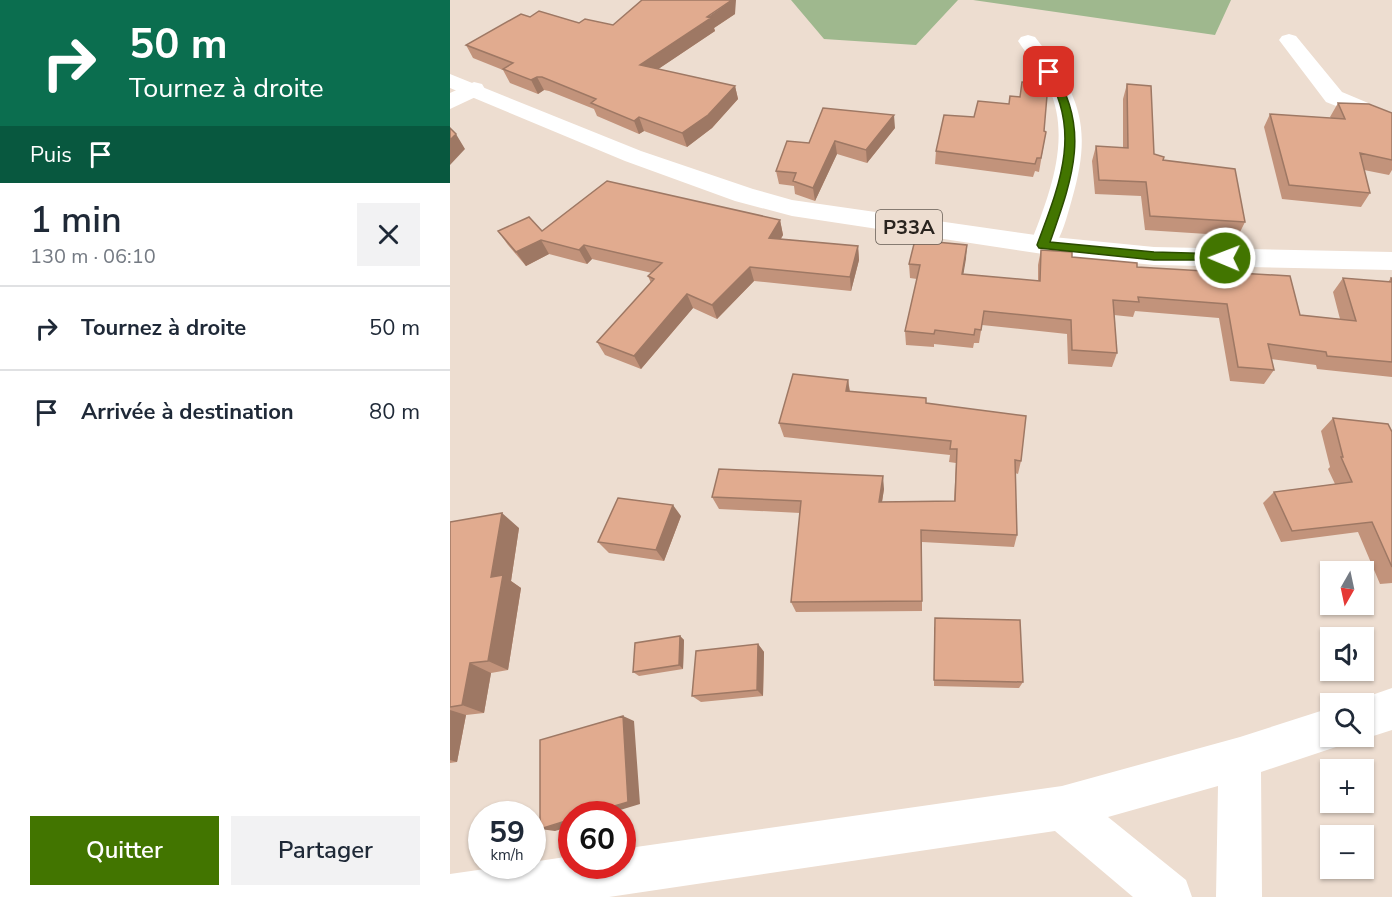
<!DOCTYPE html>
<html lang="fr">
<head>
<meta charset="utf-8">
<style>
  :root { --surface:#fff; --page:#f2f2f3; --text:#1f2937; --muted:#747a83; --line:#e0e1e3; --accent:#427500 }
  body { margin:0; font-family:"Nunito Sans",sans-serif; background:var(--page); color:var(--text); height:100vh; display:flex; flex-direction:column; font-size:22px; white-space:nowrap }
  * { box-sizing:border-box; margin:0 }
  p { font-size:20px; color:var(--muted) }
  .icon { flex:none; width:33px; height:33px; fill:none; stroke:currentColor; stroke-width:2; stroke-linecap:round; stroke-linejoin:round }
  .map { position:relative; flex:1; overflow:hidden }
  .side { display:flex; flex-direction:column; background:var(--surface); width:450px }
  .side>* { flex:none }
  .guide { background:#0b6e4f; color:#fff; overflow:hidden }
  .needle { width:39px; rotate:189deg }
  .tools { position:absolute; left:870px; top:561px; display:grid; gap:12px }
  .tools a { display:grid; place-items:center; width:54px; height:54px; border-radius:0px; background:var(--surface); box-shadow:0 2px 4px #0004; font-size:30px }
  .speed { position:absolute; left:18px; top:801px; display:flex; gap:12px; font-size:30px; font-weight:700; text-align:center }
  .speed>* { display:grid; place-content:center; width:78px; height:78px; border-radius:50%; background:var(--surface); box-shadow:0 2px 4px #0004; line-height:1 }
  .speed small { font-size:15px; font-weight:400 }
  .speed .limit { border:9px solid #d22; background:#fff; color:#111 }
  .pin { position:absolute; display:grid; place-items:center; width:51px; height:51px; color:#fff; margin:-26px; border-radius:12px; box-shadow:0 3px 9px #0006 }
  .me { position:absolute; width:66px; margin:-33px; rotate:271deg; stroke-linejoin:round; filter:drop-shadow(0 0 4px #0008) }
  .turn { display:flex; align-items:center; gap:21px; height:126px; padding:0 30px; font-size:27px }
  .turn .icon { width:78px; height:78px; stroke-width:2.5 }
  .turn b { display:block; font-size:42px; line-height:51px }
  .then { display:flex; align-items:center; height:57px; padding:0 30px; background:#0003; gap:12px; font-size:22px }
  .round { display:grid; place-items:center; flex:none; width:63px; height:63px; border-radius:0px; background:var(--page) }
  .summary { display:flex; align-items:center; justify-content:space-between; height:102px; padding:0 30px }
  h1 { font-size:36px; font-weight:600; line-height:45px }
  .cta { display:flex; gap:12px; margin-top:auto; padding:12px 30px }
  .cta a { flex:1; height:69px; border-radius:0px; background:var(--accent); color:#fff; font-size:24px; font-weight:600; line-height:69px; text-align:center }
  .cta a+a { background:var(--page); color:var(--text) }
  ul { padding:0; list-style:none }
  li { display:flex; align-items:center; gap:18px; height:84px; padding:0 30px; border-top:2px solid var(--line) }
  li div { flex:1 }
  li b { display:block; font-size:22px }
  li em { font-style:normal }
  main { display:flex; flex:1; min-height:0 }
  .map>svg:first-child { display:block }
  .green { fill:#9fb88e }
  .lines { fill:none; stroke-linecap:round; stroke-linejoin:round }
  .minor { fill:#fff; fill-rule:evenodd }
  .primary { fill:#fff; fill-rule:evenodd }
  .wall { fill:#c2937b }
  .shaded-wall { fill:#9e7864 }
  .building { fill:#e1ab8f; stroke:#9e7864; stroke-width:1.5 }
  .route { fill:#427500; stroke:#2b4c00; stroke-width:1.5 }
  .labels { text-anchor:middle; stroke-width:4.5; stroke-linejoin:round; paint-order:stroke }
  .shield { fill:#edddd0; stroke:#645b53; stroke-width:1.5 }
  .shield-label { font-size:20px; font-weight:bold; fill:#29231e }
</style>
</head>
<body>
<main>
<section class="side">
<div class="guide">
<div class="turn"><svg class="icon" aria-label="right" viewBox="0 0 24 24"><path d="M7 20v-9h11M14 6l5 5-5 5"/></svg><div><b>50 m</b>Tournez à droite</div></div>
<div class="then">Puis<svg class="icon" aria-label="arrive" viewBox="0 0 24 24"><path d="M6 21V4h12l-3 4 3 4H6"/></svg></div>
</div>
<div class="summary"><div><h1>1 min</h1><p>130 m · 06:10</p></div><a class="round"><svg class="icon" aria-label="close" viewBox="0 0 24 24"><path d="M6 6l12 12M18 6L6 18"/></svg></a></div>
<ul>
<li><svg class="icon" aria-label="right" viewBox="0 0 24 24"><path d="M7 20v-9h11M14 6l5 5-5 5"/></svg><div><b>Tournez à droite</b></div><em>50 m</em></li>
<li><svg class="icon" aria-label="arrive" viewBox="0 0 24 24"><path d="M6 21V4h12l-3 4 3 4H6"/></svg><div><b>Arrivée à destination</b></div><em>80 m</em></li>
</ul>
<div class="cta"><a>Quitter</a><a>Partager</a></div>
</section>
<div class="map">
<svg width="942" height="897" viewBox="0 0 942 897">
  <rect width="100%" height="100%" fill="#edddd0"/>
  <path class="green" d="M341,0H508L466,45L374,39Z
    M523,0H781L765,35Z"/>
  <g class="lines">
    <path class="minor" d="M839,34L846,36L892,92L942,113V128L876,102L829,40L832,36Z
      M578,35L585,37C630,95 643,126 622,199C617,217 612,236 602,251L593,254L584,251L580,245C599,195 622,140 599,88C591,71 578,56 568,41L571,37Z
      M24,82L32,84L35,89L32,94L0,109V93Z
      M942,688V730L914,739L909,736H914V704L899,703Z
      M880,708V736H898L895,744L811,772L812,897H766L768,786L658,817L736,880L742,897H683L605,831L159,897H0V874L56,866H82V862L122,856V866H172V849L612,786L790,737Z"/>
    <path class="primary" d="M0,74L191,151L303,189L342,200L593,236L704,247L942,252V270L704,265L593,254L342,216L285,201L175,161L0,88Z"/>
  </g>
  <path class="wall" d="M285,14L264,28L265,31L208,69L285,86L288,99L262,128L237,147L194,131L189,134L147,116L144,109L99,91L94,90L88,94L60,83L53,70L23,58L16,45L80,17L129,23L163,25Z
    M677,84L704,154L795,222L788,236L695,230L691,196L645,194L642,161L646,146L673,148V99Z
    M888,103L942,113V170L939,175L914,170L920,193L911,207L832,199L814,127L820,114L881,118L880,117Z
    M445,128L417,163L387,154L365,201L345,194L344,186L329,184L326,171L359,143Z
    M594,131L596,132L589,172L585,171L583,177L485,164L486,151Z
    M330,220L333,235L331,239L408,246L409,260L401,291L304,281L267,319L243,308L191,369L155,355L147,342L201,283L198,276L202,273L142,259L137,264L99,254L76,266L58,245L48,231H92Z
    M517,245L513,274L588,281V265L591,250L622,257L687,267L850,315L890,319L883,292L893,278L938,282L941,278H942V377L867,369L866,365L821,359L824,370L814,384L780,381L769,318L685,311L683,317L664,315L667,353L662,367L618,364L617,334L532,325L529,343H524L523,348L484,344V347L456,345L455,331L467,279L460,278L459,264Z
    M398,380L400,391L476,403L571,461L568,474L565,473L567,535L564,547L472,542V611L346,612L341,602L350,513L269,509L262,497L434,489L432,502L504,501L506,463L499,462L500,455L334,437L329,423Z
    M883,418L942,432V583L930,584L908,532L831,542L813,503L824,492L885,484L878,469L880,467L871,431Z
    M231,516L214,561L159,553L148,542Z
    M0,522L69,528L61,581L71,588L58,670L41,673L34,713L16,715L7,762L0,763Z
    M484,627L573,682L569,688L484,686Z
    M230,636L234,640L233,669L189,676L183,672Z
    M308,644L314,652L313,696L251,702L242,696Z"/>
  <path class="shaded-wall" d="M282,0H286L285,14L264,28L265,31L195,78L190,65Z
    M87,77L94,90L88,94L81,80Z
    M285,86L288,99L262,128L237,147L232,133Z
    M444,115L445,128L417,163L416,150Z
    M189,117L194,131L189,134L184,121Z
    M6,134L15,149L0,165V140Z
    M385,141L387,154L365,201L363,188Z
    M330,220L333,235L322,252L319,238Z
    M91,240L99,254L76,266L66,252Z
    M134,245L142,259L137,264L129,250Z
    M517,245L516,259L511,288L512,274Z
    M408,246L409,260L401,291L400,277Z
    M300,267L304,281L267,319L262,305Z
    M237,294L243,308L191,369L184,356Z
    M398,380L400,395L396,391Z
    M433,476L434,489L430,514L429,502Z
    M223,505L231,516L214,561L206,550Z
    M52,513L69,528L61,581L71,588L58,670L38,661L41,577Z
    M230,636L234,640L233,669L229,665Z
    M308,644L314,652L313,696L307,690Z
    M20,663L41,673L34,713L12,705Z
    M0,710L16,715L7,762L0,760Z
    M173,716L184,721L190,804L157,814H137Z
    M122,819V826L105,831L90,829Z"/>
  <path class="building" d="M192,0H282L257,17L261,18L190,65L285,86L258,115L232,133L189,117L184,121L141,103L146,99L92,77H87L81,80L53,69L63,63L16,45L71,14L80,17L89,11L129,23L135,19L163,25Z
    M572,82L598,84L594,131L596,132L591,158H587L585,164L486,151L494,115L524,117L528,101L559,104L560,96L570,97Z
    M677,84L701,86L704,154L714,157L713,160L785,169L795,222L700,216L696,182L649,180L646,146L678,148Z
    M888,103L919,104L942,113V160L910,153L920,193L839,185L820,114L895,119Z
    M373,108L444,115L416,150L385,141L363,188L343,181L346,173L326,171L337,141L359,143Z
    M0,128L6,134L0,140Z
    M157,181L330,220L319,238L408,246L400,277L300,267L262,305L237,294L184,356L147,342L204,279L198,276L212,263L134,245L129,250L91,240L66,252L48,231L79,217L92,231Z
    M465,240L517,245L512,274L590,281L591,250L622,252V257L687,263V267L840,276L850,315L906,321L893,278L942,282L941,278H942V362L877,356L876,352L818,344L824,370L788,367L777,304L688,297L689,302L663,300L667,353L622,350L621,320L534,311L531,330L525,329L524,335L485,330L484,334L455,331L470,265L459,264Z
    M343,374L398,380L396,391L476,398V403L576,416L571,461L565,460L567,535L471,530L472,601L341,602L351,501L262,497L269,469L433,476L429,502L505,501L507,449H500L501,441L329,423Z
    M883,418L938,424L942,432V567L922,522L842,531L824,492L902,482L891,457H893Z
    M168,498L223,505L206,550L148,542Z
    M52,513L41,577L53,575L38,661L20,663L12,705L0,707V522Z
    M485,618L570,620L573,682L484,680Z
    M230,636L229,665L183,672L185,643Z
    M308,644L307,690L242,696L246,651Z
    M173,716L178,802L137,814H122V819L90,829V740Z"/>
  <path class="route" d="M599,70L603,71C642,129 621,182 600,242L704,252L775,254L781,258L779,260H704L589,248L587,245C609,186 633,130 595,72Z"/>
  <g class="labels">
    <rect class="shield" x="426" y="210" width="66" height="34" rx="4.5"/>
    <g class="shield-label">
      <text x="459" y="234">P33A</text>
    </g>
  </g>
</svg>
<div class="tools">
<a><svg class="needle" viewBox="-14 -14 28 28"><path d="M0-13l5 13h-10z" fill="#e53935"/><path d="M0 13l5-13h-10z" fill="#747a83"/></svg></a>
<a><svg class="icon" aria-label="sound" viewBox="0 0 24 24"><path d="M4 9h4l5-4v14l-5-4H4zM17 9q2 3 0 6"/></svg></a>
<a><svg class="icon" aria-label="search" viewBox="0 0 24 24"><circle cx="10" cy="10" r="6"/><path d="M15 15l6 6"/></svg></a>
<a>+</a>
<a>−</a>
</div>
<div class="speed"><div>59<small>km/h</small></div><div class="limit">60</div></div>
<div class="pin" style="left:599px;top:72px;background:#d93025"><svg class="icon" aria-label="arrive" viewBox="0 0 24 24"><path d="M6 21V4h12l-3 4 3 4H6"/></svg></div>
<svg class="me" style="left:775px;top:258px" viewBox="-20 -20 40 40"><circle r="17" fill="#427500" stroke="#fff" stroke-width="3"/><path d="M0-11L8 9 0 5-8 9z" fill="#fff"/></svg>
</div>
</main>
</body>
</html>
